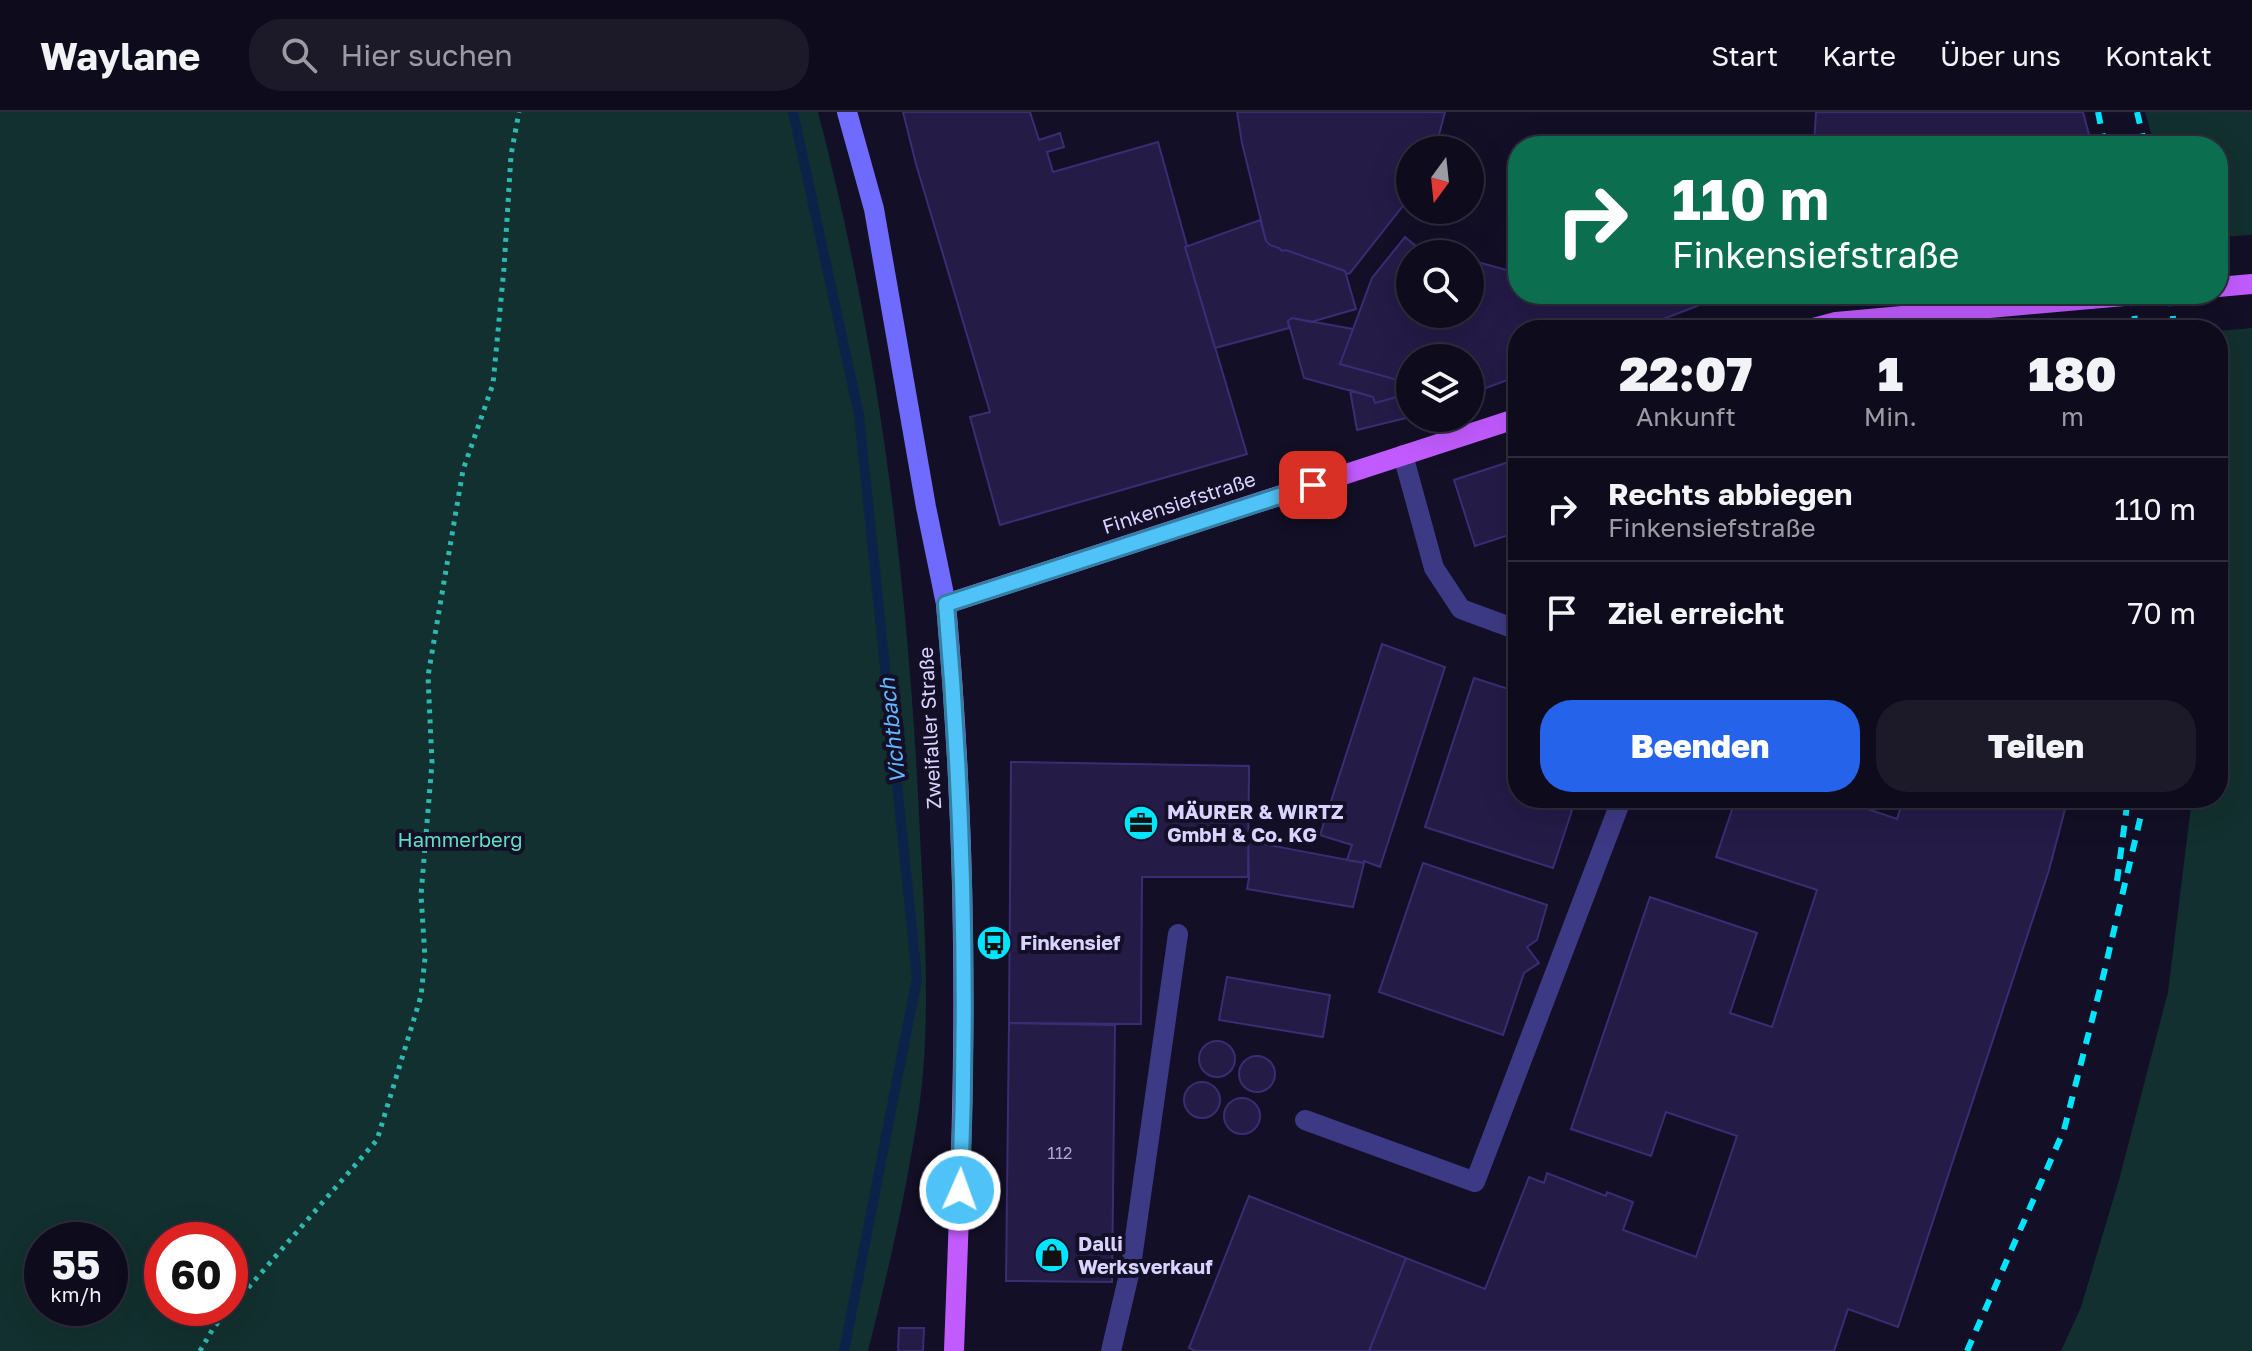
<!DOCTYPE html>
<html lang="de">
<head>
<meta charset="utf-8">
<style>
  :root { --surface:#0e0b1c; --page:#1c1929; --text:#f1f3f6; --muted:#9b9ba3; --line:#2e2b3b; --accent:#2563eb }
  body { margin:0; font-family:"Golos Text",sans-serif; background:var(--page); color:var(--text); height:100vh; display:flex; flex-direction:column; font-size:30px; white-space:nowrap }
  * { box-sizing:border-box; margin:0 }
  p { font-size:26px; color:var(--muted) }
  .icon { flex:none; width:44px; height:44px; fill:none; stroke:currentColor; stroke-width:2; stroke-linecap:round; stroke-linejoin:round }
  .map { position:relative; flex:1; overflow:hidden }
  .panel { position:absolute; left:1508px; top:208px; width:720px; height:488px; display:flex; flex-direction:column; background:var(--surface); border-radius:32px; box-shadow:0 8px 32px #0002,0 0 0 2px var(--line) }
  .panel>* { flex:none }
  .guide { position:absolute; left:1508px; top:24px; width:720px; height:168px; border-radius:32px; box-shadow:0 8px 32px #0002,0 0 0 2px var(--line); background:#0b6e4f; color:#fff; overflow:hidden }
  .needle { width:52px; rotate:195deg }
  .buttons { position:absolute; left:1396px; top:24px; display:grid; gap:16px }
  .buttons a { display:grid; place-items:center; width:88px; height:88px; border-radius:50%; background:var(--surface); box-shadow:0 8px 32px #0002,0 0 0 2px var(--line); font-size:40px }
  .speed { position:absolute; left:24px; top:1110px; display:flex; gap:16px; font-size:40px; font-weight:700; text-align:center }
  .speed>* { display:grid; place-content:center; width:104px; height:104px; border-radius:50%; background:var(--surface); box-shadow:0 8px 32px #0002,0 0 0 2px var(--line); line-height:1 }
  .speed small { font-size:20px; font-weight:400 }
  .speed .limit { border:12px solid #d22; background:#fff; color:#111 }
  .pin { position:absolute; display:grid; place-items:center; width:68px; height:68px; color:#fff; margin:-34px; border-radius:16px; box-shadow:0 4px 12px #0006 }
  .me { position:absolute; width:88px; margin:-44px; rotate:2deg; stroke-linejoin:round; filter:drop-shadow(0 0 6px #0008) }
  .turn { display:flex; align-items:center; gap:28px; height:168px; padding:0 32px; font-size:36px }
  .turn .icon { width:104px; height:104px; stroke-width:2.5 }
  .turn b { display:block; font-size:56px; line-height:68px }
  .eta { display:flex; justify-content:space-evenly; align-items:center; height:136px; text-align:center }
  .eta b { font-size:48px; font-weight:800; line-height:56px }
  .button { display:flex; gap:16px; margin-top:auto; padding:16px 32px }
  .button a { flex:1; height:92px; border-radius:32px; background:var(--accent); color:#fff; font-size:32px; font-weight:800; line-height:92px; text-align:center }
  .button a+a { background:var(--page); color:var(--text) }
  ul { padding:0; list-style:none }
  li { display:flex; align-items:center; gap:24px; height:104px; padding:0 32px; border-top:2px solid var(--line) }
  li div { flex:1 }
  li b { display:block; font-size:30px }
  li em { font-style:normal }
  header { display:flex; align-items:center; gap:48px; box-sizing:border-box; height:112px; padding:0 40px; background:var(--surface); border-bottom:2px solid var(--line) }
  header strong { font-size:38px }
  nav { display:flex; gap:44px; margin-inline-start:auto; font-size:28px }
  .search { width:560px; height:72px; background:var(--page); display:flex; align-items:center; gap:20px; box-sizing:border-box; padding:0 28px; border-radius:32px; color:var(--muted); font-size:30px }
  .map>svg:first-child { display:block }
  .green { fill:#12302f; fill-rule:evenodd }
  .lines { fill:none; stroke-linecap:round; stroke-linejoin:round }
  .stream { stroke:#0c2248; stroke-width:10 }
  .building { fill:#241b47; stroke:#3b2d73; stroke-width:2 }
  .path { stroke:#2fb8b0; stroke-width:5; stroke-dasharray:4 6; stroke-linecap:butt }
  .lane { stroke:#3d3a85; stroke-width:20 }
  .secondary { stroke:#6f6bff; stroke-width:20 }
  .primary { stroke:#c25bff; stroke-width:20 }
  .rail { stroke:#00e5ff; stroke-width:6; stroke-dasharray:12 10; stroke-linecap:butt }
  .primary-bridge { stroke:#c25bff; stroke-width:20 }
  .route-casing { stroke:#337fa1; stroke-width:20 }
  .route { stroke:#4fc3f7; stroke-width:14 }
  .labels { text-anchor:middle; stroke-width:8; stroke-linejoin:round; paint-order:stroke }
  .number-label { font-size:16px; fill:#aca6d1 }
  .street-label { font-size:20px; fill:#d9d4ff; stroke:#130f26 }
  .poi-label { font-size:20px; font-weight:bold; fill:#d9d4ff; stroke:#130f26; text-anchor:start }
  .park-label { font-size:20px; fill:#5fe0c0; stroke:#130f26 }
  .water-label { font-size:22px; font-style:italic; fill:#62b6ff; stroke:#130f26 }
</style>
</head>
<body>
<header>
<strong>Waylane</strong>
<div class="search"><svg class="icon" aria-label="search" viewBox="0 0 24 24"><circle cx="10" cy="10" r="6"/><path d="M15 15l6 6"/></svg>Hier suchen</div>
<nav><a>Start</a><a>Karte</a><a>Über uns</a><a>Kontakt</a></nav>
</header>
<div class="map">
<svg width="2252" height="1239" viewBox="0 0 2252 1239">
  <rect width="100%" height="100%" fill="#130f26"/>
  <path class="green" d="M0,0H818C878,229 908,467 919,703C923,789 930,876 923,961C920,995 914,1028 908,1061C897,1121 883,1180 868,1239H0ZM42,1128H110V1196H42ZM162,1128H230V1196H162Z
    M2145,0H2252V123L2218,125V34H2155Z
    M2252,216V1239H2061L2081,1195L2119,1068L2168,880L2192,686H2218V219Z"/>
  <g class="lines">
    <path class="stream" d="M793,0L859,303L917,866L844,1239"/>
  </g>
  <path class="building" d="M903,0H1030L1039,28L1060,21L1064,35L1047,40L1053,60L1158,30L1187,134L1185,135L1247,342L1000,413L970,305L990,300L916,52Z
    M1237,0H1445L1439,23L1437,25L1434,23L1429,38H1410V85L1350,161L1346,162L1345,159L1286,138L1282,139L1279,136L1270,133L1266,129L1242,31Z
    M1816,0H2083L2092,34H1814Z
    M1260,108L1266,129L1270,133L1279,136L1282,139L1286,138L1345,159L1356,197L1311,210L1292,206L1288,209L1289,216L1215,236L1185,135Z
    M1405,125L1416,134L1441,141L1444,139L1445,142H1410V202H1470V148L1518,161V182H1728L1635,218H1518V264L1470,282V246H1410V300L1398,268L1340,252L1372,166Z
    M1292,206L1353,217L1340,252L1398,268L1404,283L1375,291L1373,285L1304,266L1288,209Z
    M1350,278L1373,285L1375,291L1404,283L1410,305L1357,318Z
    M1518,347V420L1475,434L1454,368Z
    M1382,532L1445,555L1380,755L1364,749V751L1347,748L1352,733L1320,723Z
    M1474,566L1518,580V686H1576L1553,756L1425,715Z
    M1011,650L1249,654L1248,765H1142L1141,912L1009,911Z
    M1736,686H1835L1897,707L1904,686H2068L2049,758L1898,1215L1848,1197L1834,1239H1369L1406,1146L1485,1177L1529,1065L1544,1071L1547,1061L1606,1084L1607,1080L1633,1090L1623,1118L1696,1145L1737,1024L1666,1000L1651,1044L1571,1017L1650,785L1757,821L1730,901L1772,915L1817,778L1716,745Z
    M1248,727H1258V731L1364,751L1353,795L1247,777L1249,766Z
    M1423,751L1547,793L1537,828L1527,835L1539,851L1524,861L1503,923L1379,880Z
    M1227,865L1330,883L1323,925L1219,908Z
    M1009,911L1115,913L1112,1170L1006,1169Z
    M1199 947a18 18 0 1 1 36 0a18 18 0 1 1-36 0Z
    M1239 962a18 18 0 1 1 36 0a18 18 0 1 1-36 0Z
    M1184 988a18 18 0 1 1 36 0a18 18 0 1 1-36 0Z
    M1224 1004a18 18 0 1 1 36 0a18 18 0 1 1-36 0Z
    M1249,1084L1406,1146L1369,1239H1196L1189,1236Z
    M899,1216H924L923,1239H898Z"/>
  <g class="lines">
    <path class="path" d="M200,1239L214,1215L377,1028L421,884L425,846L421,783L432,651L428,564L463,358L493,272L504,156L511,43L519,0"/>
    <path class="lane" d="M1403,343L1434,456L1461,497L1518,518
      M1305,1008L1475,1070L1622,686
      M1111,1239L1131,1154L1178,822"/>
    <path class="secondary" d="M847,0L874,97L926,395L946,492"/>
    <path class="primary" d="M2218,175L2252,172
      M1806,218L1836,210L2090,187
      M954,1239C959,1103 965,968 963,832C962,718 956,605 946,492L1518,306"/>
    <path class="rail" d="M2098,0L2105,34
      M2137,0L2145,34
      M2132,182L2136,218
      M2171,182L2174,218
      M2117,769L2128,686
      M1967,1239L2064,1018L2103,865L2145,686"/>
    <path class="primary-bridge" d="M2090,187L2147,182"/>
  </g>
  <g class="lines">
    <defs>
      <path id="route" d="M960,1078C968,883 963,686 946,492L1313,373"/>
    </defs>
    <use href="#route" class="route-casing"/>
    <use href="#route" class="route"/>
  </g>
  <defs>
    <symbol id="office-disc" viewBox="-11 -11 22 22"><circle r="9.5" fill="#00e5ff" stroke="#130f26"/><path d="M-6-3h4V-5.5h4V-3h4V5H-6ZM-1-4.5V-3h2v-1.5ZM-6 0V1H6V0Z" fill="#111"/></symbol>
    <symbol id="bus-disc" viewBox="-11 -11 22 22"><circle r="9.5" fill="#00e5ff" stroke="#130f26"/><path d="M-5-6H5V4H4V6H2V4H-2V6H-4V4H-5ZM-3.5-4V0h7V-4ZM-3.5 1.2v1.5H-2V1.2ZM2 1.2v1.5H3.5V1.2Z" fill="#111"/></symbol>
    <symbol id="shop-disc" viewBox="-11 -11 22 22"><circle r="9.5" fill="#00e5ff" stroke="#130f26"/><path d="M-5-2.5h2.3a2.7 3.5 0 0 1 5.4 0H5L5.5 6h-11ZM-1.5-2.5h3a1.5 2.3 0 0 0-3 0Z" fill="#111"/></symbol>
  </defs>
  <g fill-rule="evenodd">
    <use href="#office-disc" x="1121" y="691" width="40" height="40"/>
    <use href="#bus-disc" x="974" y="811" width="40" height="40"/>
    <use href="#shop-disc" x="1032" y="1123" width="40" height="40"/>
  </g>
  <g class="labels">
    <g class="number-label">
      <text x="1060" y="1047">112</text>
    </g>
    <g class="street-label">
      <text transform="translate(1179 391) rotate(-18)" y="7">Finkensiefstraße</text>
      <text transform="translate(930 616) rotate(-93)" y="7">Zweifaller Straße</text>
    </g>
    <g class="poi-label">
      <text x="1167" y="707">MÄURER &amp; WIRTZ<tspan x="1167" dy="23">GmbH &amp; Co. KG</tspan></text>
      <text x="1020" y="838">Finkensief</text>
      <text x="1078" y="1139">Dalli<tspan x="1078" dy="23">Werksverkauf</tspan></text>
    </g>
    <g class="park-label">
      <text x="460" y="735">Hammerberg</text>
    </g>
    <g class="water-label">
      <text transform="translate(892 619) rotate(-96)" y="8">Vichtbach</text>
    </g>
  </g>
</svg>
<div class="buttons">
<a><svg class="needle" viewBox="-14 -14 28 28"><path d="M0-13l5 13h-10z" fill="#e53935"/><path d="M0 13l5-13h-10z" fill="#9b9ba3"/></svg></a>
<a><svg class="icon" aria-label="search" viewBox="0 0 24 24"><circle cx="10" cy="10" r="6"/><path d="M15 15l6 6"/></svg></a>
<a><svg class="icon" aria-label="layers" viewBox="0 0 24 24"><path d="M12 4l9 5-9 5-9-5zM3 14l9 5 9-5"/></svg></a>
</div>
<div class="speed"><div>55<small>km/h</small></div><div class="limit">60</div></div>
<div class="pin" style="left:1313px;top:373px;background:#d93025"><svg class="icon" aria-label="arrive" viewBox="0 0 24 24"><path d="M6 21V4h12l-3 4 3 4H6"/></svg></div>
<svg class="me" style="left:960px;top:1078px" viewBox="-20 -20 40 40"><circle r="17" fill="#4fc3f7" stroke="#fff" stroke-width="3"/><path d="M0-11L8 9 0 5-8 9z" fill="#fff"/></svg>
<div class="guide">
<div class="turn"><svg class="icon" aria-label="right" viewBox="0 0 24 24"><path d="M7 20v-9h11M14 6l5 5-5 5"/></svg><div><b>110 m</b>Finkensiefstraße</div></div>
</div>
<section class="panel">
<div class="eta">
<div><b>22:07</b><p>Ankunft</p></div>
<div><b>1</b><p>Min.</p></div>
<div><b>180</b><p>m</p></div>
</div>
<ul>
<li><svg class="icon" aria-label="right" viewBox="0 0 24 24"><path d="M7 20v-9h11M14 6l5 5-5 5"/></svg><div><b>Rechts abbiegen</b><p>Finkensiefstraße</p></div><em>110 m</em></li>
<li><svg class="icon" aria-label="arrive" viewBox="0 0 24 24"><path d="M6 21V4h12l-3 4 3 4H6"/></svg><div><b>Ziel erreicht</b></div><em>70 m</em></li>
</ul>
<div class="button"><a>Beenden</a><a>Teilen</a></div>
</section>
</div>
</body>
</html>
